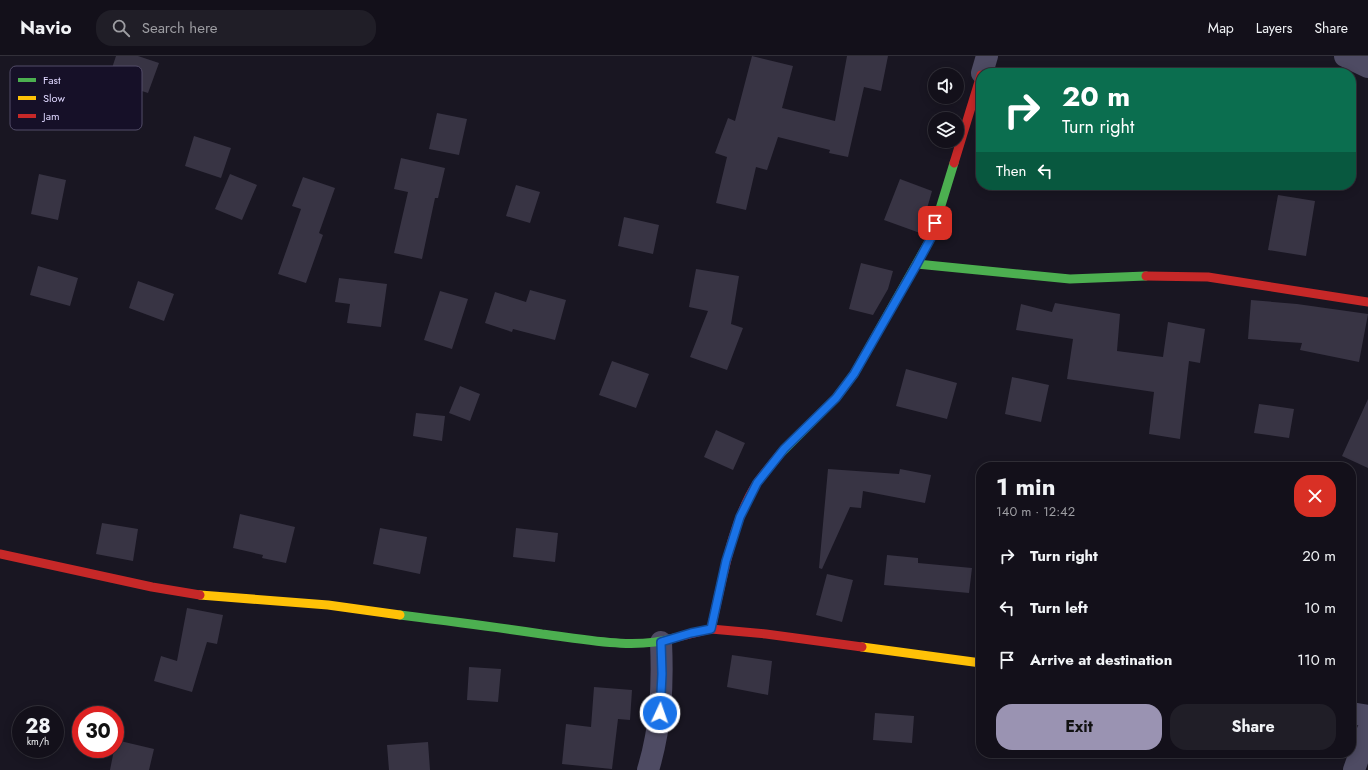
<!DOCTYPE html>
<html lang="en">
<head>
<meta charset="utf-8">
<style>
  :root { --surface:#13101a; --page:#201e27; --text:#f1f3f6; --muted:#9d9da2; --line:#323039; --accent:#9a93b2 }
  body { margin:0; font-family:Jost,sans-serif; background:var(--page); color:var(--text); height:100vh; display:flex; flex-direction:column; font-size:15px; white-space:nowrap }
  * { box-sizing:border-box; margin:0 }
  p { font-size:13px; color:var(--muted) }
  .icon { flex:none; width:22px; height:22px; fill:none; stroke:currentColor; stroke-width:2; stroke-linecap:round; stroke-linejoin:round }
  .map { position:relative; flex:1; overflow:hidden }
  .side { position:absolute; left:976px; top:406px; width:380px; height:296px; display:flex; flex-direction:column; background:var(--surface); border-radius:16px; box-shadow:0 2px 10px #0003,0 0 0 1px var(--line) }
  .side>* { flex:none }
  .guide { position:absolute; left:976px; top:12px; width:380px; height:122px; border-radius:16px; box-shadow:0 2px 10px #0003,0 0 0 1px var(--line); background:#0b6e4f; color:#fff; overflow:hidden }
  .controls { position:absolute; left:928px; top:12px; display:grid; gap:8px }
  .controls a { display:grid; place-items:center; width:36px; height:36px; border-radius:50%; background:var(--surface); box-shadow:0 2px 10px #0003,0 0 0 1px var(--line); font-size:20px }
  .speed { position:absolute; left:12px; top:650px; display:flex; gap:8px; font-size:20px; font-weight:700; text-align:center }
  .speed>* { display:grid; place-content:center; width:52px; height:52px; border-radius:50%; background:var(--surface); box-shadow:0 2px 10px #0003,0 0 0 1px var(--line); line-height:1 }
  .speed small { font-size:10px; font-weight:400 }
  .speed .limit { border:6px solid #d22; background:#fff; color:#111 }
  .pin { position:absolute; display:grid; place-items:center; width:34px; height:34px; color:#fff; margin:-17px; border-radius:8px; box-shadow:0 2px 6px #0006 }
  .me { position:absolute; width:44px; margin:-22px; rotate:3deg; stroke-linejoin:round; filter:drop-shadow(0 0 3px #0008) }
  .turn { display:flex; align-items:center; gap:14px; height:84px; padding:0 20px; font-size:18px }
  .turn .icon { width:52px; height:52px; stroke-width:2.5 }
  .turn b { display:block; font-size:28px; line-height:34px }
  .then { display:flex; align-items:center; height:38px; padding:0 20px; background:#0003; gap:8px; font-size:15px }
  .round { display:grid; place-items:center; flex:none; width:42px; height:42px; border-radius:16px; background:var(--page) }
  .head { display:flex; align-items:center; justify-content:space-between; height:68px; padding:0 20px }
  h1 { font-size:24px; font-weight:700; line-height:30px }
  .action { display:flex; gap:8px; margin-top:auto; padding:8px 20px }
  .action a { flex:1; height:46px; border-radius:16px; background:var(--accent); color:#111; font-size:16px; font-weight:700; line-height:46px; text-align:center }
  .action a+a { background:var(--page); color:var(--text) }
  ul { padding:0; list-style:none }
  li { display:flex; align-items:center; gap:12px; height:52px; padding:0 20px }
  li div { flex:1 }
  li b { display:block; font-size:15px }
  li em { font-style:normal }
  header { display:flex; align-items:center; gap:24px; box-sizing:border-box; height:56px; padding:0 20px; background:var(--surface); border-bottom:1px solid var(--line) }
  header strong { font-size:19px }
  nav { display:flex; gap:22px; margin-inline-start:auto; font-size:14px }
  .search { width:280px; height:36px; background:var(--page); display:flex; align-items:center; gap:10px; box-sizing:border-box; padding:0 14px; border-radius:16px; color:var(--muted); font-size:15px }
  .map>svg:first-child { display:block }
  .building { fill:#383444 }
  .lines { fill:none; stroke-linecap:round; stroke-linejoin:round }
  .street { stroke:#4e4b63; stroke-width:22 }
  .fast { stroke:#4caf50; stroke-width:9 }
  .slow { stroke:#ffc107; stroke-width:9 }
  .jam { stroke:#c62828; stroke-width:9 }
  .route-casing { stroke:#114b97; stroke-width:10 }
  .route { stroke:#1a73e8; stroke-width:7 }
  .key { fill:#161028; stroke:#524c68; stroke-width:1 }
  .key-label { font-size:11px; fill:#dfd7ff }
</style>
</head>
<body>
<header>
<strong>Navio</strong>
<div class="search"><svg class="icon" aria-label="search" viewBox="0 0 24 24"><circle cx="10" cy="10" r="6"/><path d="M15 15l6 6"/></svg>Search here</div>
<nav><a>Map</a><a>Layers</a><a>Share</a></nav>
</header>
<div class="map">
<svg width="1368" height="714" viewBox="0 0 1368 714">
  <rect width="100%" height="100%" fill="#191622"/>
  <path class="building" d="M116,0H138L159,7L148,37L108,24Z
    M752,0L793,10L782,52L835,65L847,0H888L881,35L864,31L848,101L829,97L830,94L778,81L767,114L756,111L746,154L716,147L727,101L715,97L728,62L735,65Z
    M437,57L467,63L459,99L429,93Z
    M194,80L231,92L221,122L185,110Z
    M401,102L445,112L438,142H435L422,203L394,197L408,136L394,133Z
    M39,118L66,124L58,164L31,158Z
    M230,118L257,129L242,164L215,153Z
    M303,121L335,132L319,177L323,179L306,227L278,218L301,153L292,150Z
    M900,123L932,135L920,177L884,164Z
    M516,129L540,136L530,167L506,160Z
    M1278,139L1315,145L1306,200L1268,194Z
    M624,161L659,169L653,198L618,190Z
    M861,207L893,215L888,233L873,259L849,253Z
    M38,210L78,222L70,250L30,239Z
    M696,213L739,220L731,268L743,272L727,314L690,301L708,255L689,251Z
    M339,222L387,228L381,271L347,267L350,248L335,246Z
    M138,225L174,238L164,265L129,252Z
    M530,234L566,244L555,284L513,273L512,276L485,267L495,236L526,246Z
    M440,235L468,243L452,293L424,284Z
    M1251,244L1297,248L1368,258L1359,306L1300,294L1302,287L1248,283Z
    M1055,247L1120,258L1117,295L1163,301L1168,266L1205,273L1200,307L1189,305L1180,383L1149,378L1154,336L1067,323L1073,283L1016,274L1021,248L1052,256Z
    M612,305L649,318L636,352L599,339Z
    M906,313L957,327L947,363L896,350Z
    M1012,321L1049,329L1041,366L1005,358Z
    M460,330L480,338L470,365L449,357Z
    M1368,343V412L1342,400Z
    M1259,348L1294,353L1289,382L1254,377Z
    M416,357L445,360L442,385L413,380Z
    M716,374L745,387L733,414L704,401Z
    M828,413L899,418L900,413L931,419L925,447L863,435L861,452L850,451L822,513L819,512Z
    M240,458L295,471L286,507L262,502L263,499L233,492Z
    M102,467L138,473L133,505L96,498Z
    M380,472L427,481L420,518L373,508Z
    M516,472L558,477L555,506L513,501Z
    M887,499L918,502V507L972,512L969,537L884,529Z
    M827,518L853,524L842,566L816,559Z
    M187,552L223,559L217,588L207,586L192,636L154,625L161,600L177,605Z
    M732,599L772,605L768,639L727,631Z
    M469,611L501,613L498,646L467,644Z
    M594,631L632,634L630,664L618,663L612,713L562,708L566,668L591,671Z
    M875,657L914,660L912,687L873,684Z
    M116,684L154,693L149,714H110Z
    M428,686L430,714H389L387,689Z"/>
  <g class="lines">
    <path class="street" d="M1345,0L1368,11
      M982,17L987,0
      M1351,657L1368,660
      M648,714C661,671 663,630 661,586
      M1354,714L1368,674"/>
    <path class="fast" d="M917,208L1070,223L1146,220
      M780,398L836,342L854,318L931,182L954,107
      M400,559C448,565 495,571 542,578C583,583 634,594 674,582"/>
    <path class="slow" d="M200,539L328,549L400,559
      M862,591L981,607"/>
    <path class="jam" d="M954,107L981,19
      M1146,220L1208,221L1368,246
      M0,498L152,531L200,539
      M711,573C722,527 731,467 757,427C764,417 773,407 780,398
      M674,582L711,573L766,578L862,591"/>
  </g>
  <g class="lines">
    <defs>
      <path id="route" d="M660,657L662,618L661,586L691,577L711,573L726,505L740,461L757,427L784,393L836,342L854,318L917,208L931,182L935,167"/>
    </defs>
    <use href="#route" class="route-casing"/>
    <use href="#route" class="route"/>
  </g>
  <rect x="10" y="10" width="132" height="64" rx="6" class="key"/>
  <rect x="18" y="22" width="18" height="4" fill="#4caf50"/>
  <rect x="18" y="40" width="18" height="4" fill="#ffc107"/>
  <rect x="18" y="58" width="18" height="4" fill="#c62828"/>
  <g class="key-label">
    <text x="43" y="28">Fast</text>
    <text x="43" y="46">Slow</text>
    <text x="43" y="64">Jam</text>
  </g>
</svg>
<div class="controls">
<a><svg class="icon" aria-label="sound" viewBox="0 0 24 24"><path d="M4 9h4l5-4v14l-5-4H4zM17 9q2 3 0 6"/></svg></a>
<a><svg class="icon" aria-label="layers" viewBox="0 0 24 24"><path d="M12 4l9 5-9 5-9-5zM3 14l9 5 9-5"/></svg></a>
</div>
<div class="speed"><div>28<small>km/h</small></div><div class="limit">30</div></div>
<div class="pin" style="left:935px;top:167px;background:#d93025"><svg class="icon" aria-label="arrive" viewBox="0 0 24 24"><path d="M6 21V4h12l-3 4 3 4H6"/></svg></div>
<svg class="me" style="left:660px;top:657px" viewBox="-20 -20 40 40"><circle r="17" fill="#1a73e8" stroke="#fff" stroke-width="3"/><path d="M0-11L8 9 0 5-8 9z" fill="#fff"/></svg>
<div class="guide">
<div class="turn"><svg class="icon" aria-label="right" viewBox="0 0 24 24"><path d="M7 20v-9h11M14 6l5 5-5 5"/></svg><div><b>20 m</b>Turn right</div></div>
<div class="then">Then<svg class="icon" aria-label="left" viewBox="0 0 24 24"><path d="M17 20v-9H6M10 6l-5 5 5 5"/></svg></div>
</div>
<section class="side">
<div class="head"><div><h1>1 min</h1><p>140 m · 12:42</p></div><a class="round" style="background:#d93025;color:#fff"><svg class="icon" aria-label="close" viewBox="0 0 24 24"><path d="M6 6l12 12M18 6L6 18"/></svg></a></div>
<ul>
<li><svg class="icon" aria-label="right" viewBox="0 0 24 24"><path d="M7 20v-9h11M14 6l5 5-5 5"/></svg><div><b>Turn right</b></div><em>20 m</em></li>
<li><svg class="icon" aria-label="left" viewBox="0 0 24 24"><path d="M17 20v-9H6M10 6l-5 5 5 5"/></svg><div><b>Turn left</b></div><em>10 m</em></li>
<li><svg class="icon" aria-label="arrive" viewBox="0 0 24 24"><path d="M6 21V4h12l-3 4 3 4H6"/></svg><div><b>Arrive at destination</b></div><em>110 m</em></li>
</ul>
<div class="action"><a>Exit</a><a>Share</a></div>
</section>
</div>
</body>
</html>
